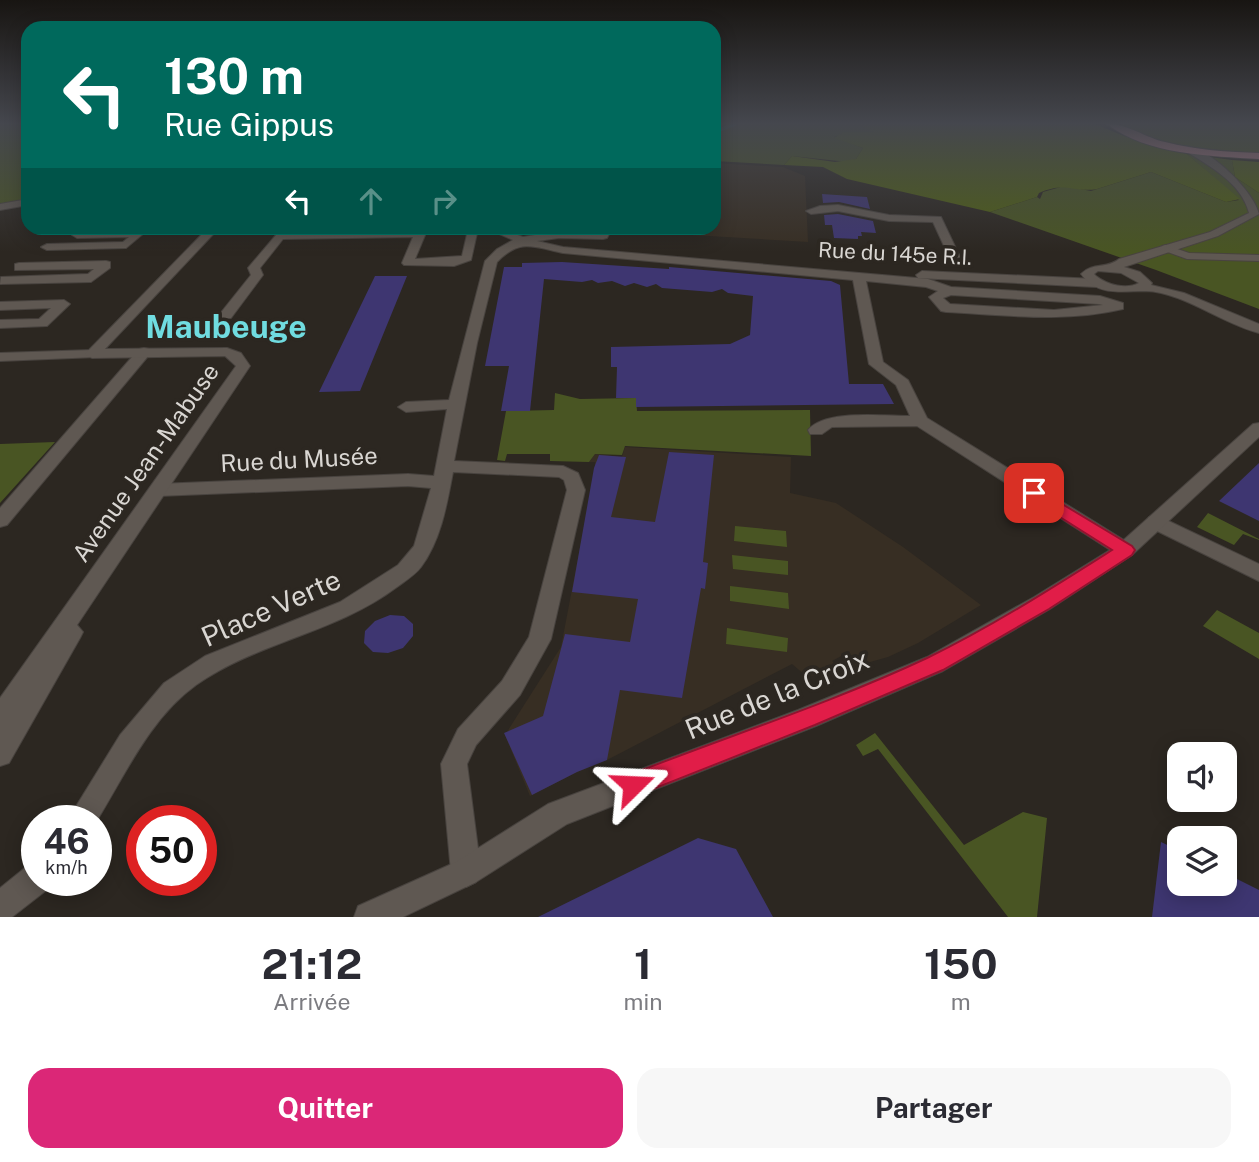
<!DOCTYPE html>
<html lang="fr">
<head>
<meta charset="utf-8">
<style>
  :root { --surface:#fff; --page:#f7f7f7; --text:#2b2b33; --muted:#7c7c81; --accent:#db2777 }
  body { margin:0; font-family:"Public Sans",sans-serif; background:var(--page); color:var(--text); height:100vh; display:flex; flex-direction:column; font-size:26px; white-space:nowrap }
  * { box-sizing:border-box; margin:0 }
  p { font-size:23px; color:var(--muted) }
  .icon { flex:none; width:38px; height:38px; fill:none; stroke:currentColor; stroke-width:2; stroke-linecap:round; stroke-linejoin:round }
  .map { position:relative; height:917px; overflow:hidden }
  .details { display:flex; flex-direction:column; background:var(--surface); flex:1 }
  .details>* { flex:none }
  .top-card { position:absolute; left:21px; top:21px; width:700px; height:214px; border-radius:21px; box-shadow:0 4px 18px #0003; background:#00695c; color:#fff; overflow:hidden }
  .controls { position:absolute; left:1167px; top:742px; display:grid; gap:14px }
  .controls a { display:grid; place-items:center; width:70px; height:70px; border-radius:14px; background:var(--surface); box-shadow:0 4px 18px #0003; font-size:35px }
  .speed { position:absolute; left:21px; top:805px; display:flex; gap:14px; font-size:35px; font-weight:700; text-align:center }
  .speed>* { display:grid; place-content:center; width:91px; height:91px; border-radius:50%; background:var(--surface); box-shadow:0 4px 18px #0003; line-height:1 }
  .speed small { font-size:18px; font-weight:400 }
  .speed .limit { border:10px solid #d22; background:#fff; color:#111 }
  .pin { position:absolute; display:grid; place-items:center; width:60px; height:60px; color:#fff; margin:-30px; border-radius:14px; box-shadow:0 4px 10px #0006 }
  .me { position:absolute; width:77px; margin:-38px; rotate:69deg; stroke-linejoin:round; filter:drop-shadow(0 0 5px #0008) }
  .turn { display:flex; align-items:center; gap:24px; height:147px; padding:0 28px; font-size:32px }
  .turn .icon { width:91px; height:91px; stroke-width:2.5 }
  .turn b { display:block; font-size:49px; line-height:60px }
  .lanes { display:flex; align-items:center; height:66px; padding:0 28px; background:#0003; justify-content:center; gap:35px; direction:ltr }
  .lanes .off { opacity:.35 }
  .eta { display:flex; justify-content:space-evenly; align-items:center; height:119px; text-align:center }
  .eta b { font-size:42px; font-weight:700; line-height:49px }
  .cta { display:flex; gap:14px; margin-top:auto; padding:14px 28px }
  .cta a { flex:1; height:80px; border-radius:21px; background:var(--accent); color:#fff; font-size:28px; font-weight:700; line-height:80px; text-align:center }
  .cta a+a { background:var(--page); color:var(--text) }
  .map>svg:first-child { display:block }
  .built { fill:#372e23 }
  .green { fill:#495523 }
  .forest { fill:#4f5f15 }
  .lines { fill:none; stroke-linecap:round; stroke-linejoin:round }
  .stream { stroke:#24797e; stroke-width:3.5 }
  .building { fill:#3e3671 }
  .pedestrian-casing { stroke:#48433f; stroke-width:2 }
  .minor-casing { stroke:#48433f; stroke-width:2 }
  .secondary-casing { stroke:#48433f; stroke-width:2 }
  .primary-casing { stroke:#48433f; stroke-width:2 }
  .pedestrian { fill:#5f5852; fill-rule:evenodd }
  .minor { fill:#5f5852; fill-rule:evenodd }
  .secondary { fill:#5f5852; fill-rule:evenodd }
  .primary { fill:#b17a86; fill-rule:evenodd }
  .route { fill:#e11d48; stroke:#92132f; stroke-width:2 }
  .labels { text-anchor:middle; stroke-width:7; stroke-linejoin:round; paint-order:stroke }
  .far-street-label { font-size:21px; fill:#d9d6d2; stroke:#2c2721 }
  .street-label { font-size:24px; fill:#d9d6d2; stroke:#2c2721 }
  .near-street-label { font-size:28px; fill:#d9d6d2; stroke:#2c2721 }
  .far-town-label { font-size:32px; font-weight:bold; fill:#70dce0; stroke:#2c2721 }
</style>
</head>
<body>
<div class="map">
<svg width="1259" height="917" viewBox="0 0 1259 917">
  <rect width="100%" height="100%" fill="#2c2721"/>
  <path class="built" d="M714,163L783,167L805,176L808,242L658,233L660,228H714Z
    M625,447L791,457L790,493L836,503L903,547L981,605L918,643L888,657L856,666L843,655L832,661L837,666L836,672L821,676L805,675L792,664L607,760L577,772L530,796L505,735L561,647L595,469V462H589L595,454L622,457Z"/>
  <path class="green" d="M0,124H28V200L0,204Z
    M714,124H857L877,132H851L834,137L863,148L856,159L848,162L792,156L784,165L714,161Z
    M1121,124H1259V153C1213,150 1161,147 1121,124Z
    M1187,154L1232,160L1235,177L1259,193V309L1156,270L990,212L1037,197L1040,199L1043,192L1064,186L1091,191L1151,172L1226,202L1239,200Z
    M555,393L580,399L636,398L637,411L810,410L811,456L625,446L622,455L595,454L589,462L550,461V454H507L505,461L497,460L506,411L554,410Z
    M55,442L0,503V444Z
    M1208,513L1259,539V540L1243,534L1234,545L1197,527Z
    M735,526L786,531L787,547L734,541Z
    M732,555L788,561V575L733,569Z
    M730,586L788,593L789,609L730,601Z
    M1217,610L1259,633V659L1203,626Z
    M727,628L788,638L787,652L726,644Z
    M875,733L964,845L1023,812L1047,818L1037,917H1008L878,749L863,756L856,745Z"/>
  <path class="forest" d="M857,124H1095L1124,136L1187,154L1240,199L1226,202L1151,172L1097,189C1073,193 1066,181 1039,193L1037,197L990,212L847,179L823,167L784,165L792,156L835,162L856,159L863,148L834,138L844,132H874Z
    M1232,160L1259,162V193L1235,177Z"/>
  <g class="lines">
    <path class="stream" d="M714,132L735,124"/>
  </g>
  <path class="building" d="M822,194L867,197L870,209L839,202L823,203Z
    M838,214L873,221L876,233L861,232L862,236H858V239L834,238L832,225H825L824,215Z
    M562,262L669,269V267L831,281L840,285L849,384H883L894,404L636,407V398H616L617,367H611V347L730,344L750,335L753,296L728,293L722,289L712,292L662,288L656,284L647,287L634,283L625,286L612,281L598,283L592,280L582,282L544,279L530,411H501L509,366H485L504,267H522V263Z
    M375,276H407L360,391L319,392Z
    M669,452L714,455L703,562L708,563L705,589L701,588L682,698L620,690L607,760L577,772L532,795L504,733L543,716L565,634L630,642L638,599L572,592L594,468L599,455L626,457L611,517L655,522Z
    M1259,463V521L1219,501Z
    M390,615L404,616L413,624V636L403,648L388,653L373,652L364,643L365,631L375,621Z
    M698,838L736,849L773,917H538Z
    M1161,842L1180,851V884H1225V873L1259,890V917H1152Z"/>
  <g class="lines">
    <defs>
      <path id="pedestrian" d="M838,205L889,215L941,217L960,257L950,259L933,222L889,221L838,211L811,214L806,211L820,206Z
        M1166,245L1189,253L1259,255V261L1187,259L1162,250V246Z"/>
      <path id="minor" d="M28,199V205L0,210V204Z
        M282,228H289V233L416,231L418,228H428L415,259L462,256L468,230L483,228L477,233L471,260L454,266L404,265L402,263L413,237L283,239L260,268L263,275L231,318H221L219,315L251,275L248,268Z
        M486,228H499L523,237L559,231L599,232L602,228H612L607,238L603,239L559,238L537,241L563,247L928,279L951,287L1100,296L1123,303V309C1064,323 1005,315 946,312L941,311L929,297L938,291L926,287L866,281L883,362L908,380L927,418L1132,545L1135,550L1132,555H1118L917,426L832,427L822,434H810L808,430C825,409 883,416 910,416L896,385L869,364L853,280L563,253C534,247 520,238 497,262L477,343L454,461L563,466L578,473L585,490L551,639L520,695L476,745L467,764L481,872L476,882L466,887L456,882L451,872L441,764L458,729L502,681L529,637L567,490L564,480L559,477L453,472C447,504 441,540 421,567C415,575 405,581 397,587C336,633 257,642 196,685C150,718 125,775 96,822L67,821L120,735L164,683L205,656L340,602L398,565L414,546L431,488L408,486L158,496L149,490L158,484L408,474L434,476L447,409L406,412L398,407L406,402L449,400L485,261L497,249L513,240ZM951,295L1099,304L1103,305L1054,310L950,304L943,298Z
        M139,230L144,233L126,248L47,250L41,247L47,244L123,242L129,237L77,238L72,235L77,232Z
        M106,261L110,262V268L91,282L0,284L1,277L88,274L94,269L15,270V264L19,263Z
        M922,271L1096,279L1102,283L1096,287L918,278L916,275Z
        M64,300L70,304L47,326L0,328V320L39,319L51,308L0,310V302Z
        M144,348L149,349L151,352L149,355L7,525L0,527V508L139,349Z
        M92,350L99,354L97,357L0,361V353Z
        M1156,515L1259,564V581L1149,527L1146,522L1149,517Z
        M37,863V880H51L48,889L12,917H0V888L26,867Z"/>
      <path id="secondary" d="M1184,146C1208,146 1254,191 1259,214L1218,236L1124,267L1140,272L1152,283L1151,285L1184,293L1259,324V333C1223,324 1182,292 1146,291C1122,291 1098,297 1081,274C1093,262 1107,269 1119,259L1210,232L1249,213C1241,182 1209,166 1184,150ZM1098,271L1121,273L1139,283C1126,290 1108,285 1096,276L1094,274Z
        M208,228H219L105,349L227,348L241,353L250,366L77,625L83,632L80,638L9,763L0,766V698L236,366L225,356L92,358L85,354Z
        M1259,423V437L1132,555L1050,609L943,671L816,726L567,824L476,882L403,917H354L358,906L456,862L548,804L798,710L927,657L1034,597L1118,545L1253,424Z"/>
      <path id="primary" d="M1107,124C1126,123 1146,138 1165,142C1196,150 1228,152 1259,153V159C1211,156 1147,155 1107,124Z"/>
    </defs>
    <use href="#pedestrian" class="pedestrian-casing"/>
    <use href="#minor" class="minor-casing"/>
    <use href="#secondary" class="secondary-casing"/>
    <use href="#primary" class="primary-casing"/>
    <use href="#pedestrian" class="pedestrian"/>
    <use href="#minor" class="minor"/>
    <use href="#secondary" class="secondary"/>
    <use href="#primary" class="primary"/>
  </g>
  <linearGradient id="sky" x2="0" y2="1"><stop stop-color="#181512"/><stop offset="0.49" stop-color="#45474e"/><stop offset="1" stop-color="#45474e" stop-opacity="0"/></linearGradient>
  <rect width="1259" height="252" fill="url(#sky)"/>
  <path class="route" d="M1034,487L1132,546L1135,550L1132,555L1049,609L943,670L815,725L633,797L624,794L621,785L624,777C725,737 829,704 927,658C991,627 1052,588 1112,550L1028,497L1026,493Z"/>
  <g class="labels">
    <g class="far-street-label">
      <text transform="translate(895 254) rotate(3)" y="7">Rue du 145e R.I.</text>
    </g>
    <g class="street-label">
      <text transform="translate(299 460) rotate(-3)" y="8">Rue du Musée</text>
      <text transform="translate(146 463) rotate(-55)" y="8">Avenue Jean-Mabuse</text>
    </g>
    <g class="near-street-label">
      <text transform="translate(271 608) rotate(-24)" y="10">Place Verte</text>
      <text transform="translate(777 694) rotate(-22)" y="10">Rue de la Croix</text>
    </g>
    <g class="far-town-label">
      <text x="226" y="338">Maubeuge</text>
    </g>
  </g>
</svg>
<div class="controls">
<a><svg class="icon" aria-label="sound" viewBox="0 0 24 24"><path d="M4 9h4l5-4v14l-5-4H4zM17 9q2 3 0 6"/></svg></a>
<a><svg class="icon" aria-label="layers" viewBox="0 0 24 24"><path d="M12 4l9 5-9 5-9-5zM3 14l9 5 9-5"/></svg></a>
</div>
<div class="speed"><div>46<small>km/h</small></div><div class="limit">50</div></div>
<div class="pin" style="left:1034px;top:493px;background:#d93025"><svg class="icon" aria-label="arrive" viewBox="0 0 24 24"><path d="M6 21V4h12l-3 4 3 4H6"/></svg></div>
<svg class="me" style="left:633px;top:785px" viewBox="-20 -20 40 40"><path d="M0-17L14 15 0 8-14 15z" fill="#e11d48" stroke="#fff" stroke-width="4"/></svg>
<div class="top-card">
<div class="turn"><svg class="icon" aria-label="left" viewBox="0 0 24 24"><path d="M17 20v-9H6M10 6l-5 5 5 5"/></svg><div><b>130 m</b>Rue Gippus</div></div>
<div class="lanes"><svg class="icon" aria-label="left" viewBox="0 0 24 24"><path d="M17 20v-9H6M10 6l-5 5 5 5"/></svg><svg class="icon off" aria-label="ahead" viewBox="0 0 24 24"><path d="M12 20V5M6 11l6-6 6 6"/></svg><svg class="icon off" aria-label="right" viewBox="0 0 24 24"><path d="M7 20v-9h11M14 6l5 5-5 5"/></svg></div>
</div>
</div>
<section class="details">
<div class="eta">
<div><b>21:12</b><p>Arrivée</p></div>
<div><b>1</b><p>min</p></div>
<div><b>150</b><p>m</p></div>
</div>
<div class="cta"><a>Quitter</a><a>Partager</a></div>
</section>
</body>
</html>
